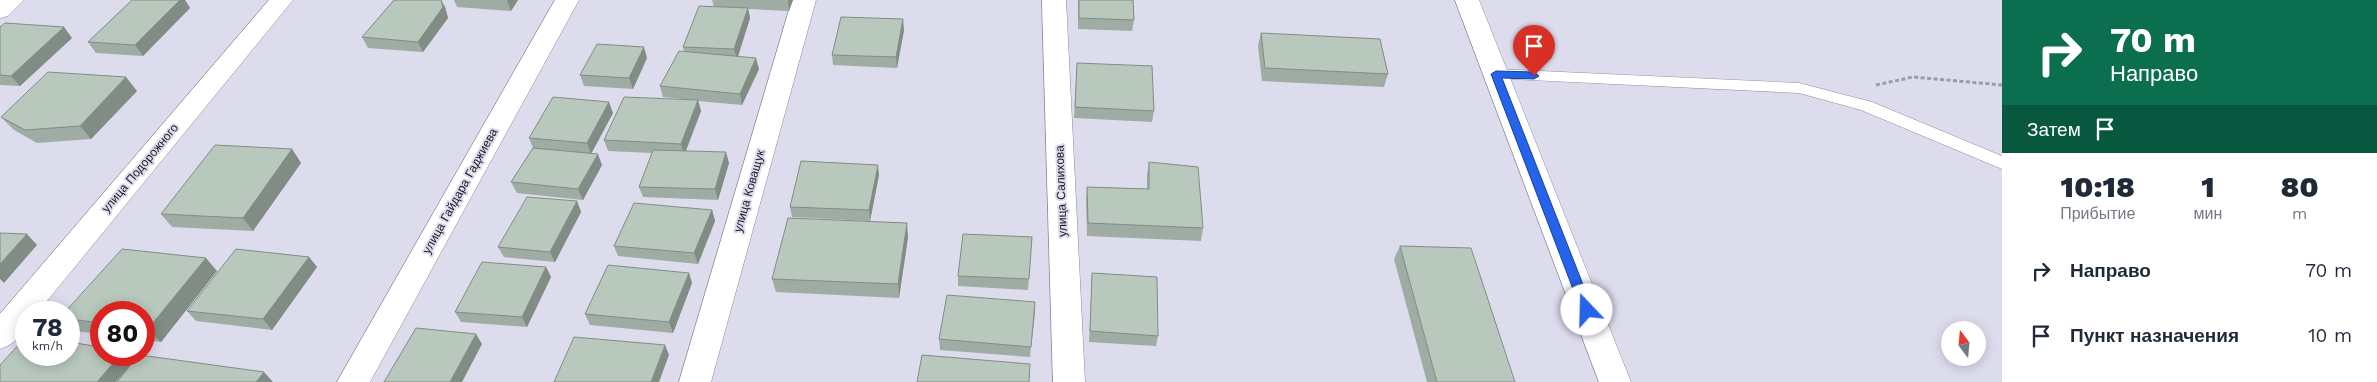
<!DOCTYPE html>
<html lang="ru">
<head>
<meta charset="utf-8">
<style>
  :root { --surface:#fff; --page:#f2f2f3; --text:#1f2937; --muted:#747a83 }
  body { margin:0; font-family:"Work Sans",sans-serif; background:var(--page); color:var(--text); height:100vh; display:flex; flex-direction:column; font-size:19px; white-space:nowrap }
  * { box-sizing:border-box; margin:0 }
  p { font-size:16px; color:var(--muted) }
  .icon { flex:none; width:28px; height:28px; fill:none; stroke:currentColor; stroke-width:2; stroke-linecap:round; stroke-linejoin:round }
  .map { position:relative; flex:1; overflow:hidden }
  .panel { display:flex; flex-direction:column; background:var(--surface); width:375px }
  .panel>* { flex:none }
  .hud { background:#0b6e4f; color:#fff; overflow:hidden }
  .needle { width:32px; rotate:344deg }
  .tools { position:absolute; left:1941px; top:321px; display:grid; gap:10px }
  .tools a { display:grid; place-items:center; width:45px; height:45px; border-radius:50%; background:var(--surface); box-shadow:0 2px 12px #0003; font-size:25px }
  .speed { position:absolute; left:15px; top:301px; display:flex; gap:10px; font-size:25px; font-weight:700; text-align:center }
  .speed>* { display:grid; place-content:center; width:65px; height:65px; border-radius:50%; background:var(--surface); box-shadow:0 2px 12px #0003; line-height:1 }
  .speed small { font-size:12px; font-weight:400 }
  .speed .limit { border:8px solid #d22; background:#fff; color:#111 }
  .pin { position:absolute; display:grid; place-items:center; width:42px; height:42px; color:#fff; margin:-51px -21px; border-radius:50% 50% 50% 0; rotate:-45deg; box-shadow:0 0 5px #0007 }
  .pin .icon { rotate:45deg }
  .me { position:absolute; width:55px; margin:-28px; rotate:339deg; stroke-linejoin:round; filter:drop-shadow(0 0 4px #0008) }
  .turn { display:flex; align-items:center; gap:18px; height:105px; padding:0 25px; font-size:22px }
  .turn .icon { width:65px; height:65px; stroke-width:2.5 }
  .turn b { display:block; font-size:35px; line-height:42px }
  .then { display:flex; align-items:center; height:48px; padding:0 25px; background:#0003; gap:10px; font-size:19px }
  .eta { display:flex; justify-content:space-evenly; align-items:center; height:85px; text-align:center }
  .eta b { font-size:30px; font-weight:800; line-height:35px }
  ul { padding:0; list-style:none }
  li { display:flex; align-items:center; gap:15px; height:65px; padding:0 25px }
  li div { flex:1 }
  li b { display:block; font-size:19px }
  li em { font-style:normal }
  main { display:flex; flex:1; min-height:0 }
  .map>svg:first-child { display:block }
  .lines { fill:none; stroke-linecap:round; stroke-linejoin:round }
  .lane-casing { stroke:#8b8a9a; stroke-width:1 }
  .street-casing { stroke:#8b8a9a; stroke-width:1 }
  .highway-casing { stroke:#8b8a9a; stroke-width:1 }
  .path { stroke:#9b9ba8; stroke-width:3; stroke-dasharray:4 2.5; stroke-linecap:butt }
  .lane { fill:#fff; fill-rule:evenodd }
  .street { fill:#fff; fill-rule:evenodd }
  .highway { fill:#fff; fill-rule:evenodd }
  .wall { fill:#9eaca3 }
  .shaded-wall { fill:#818c84 }
  .building { fill:#b8c8bd; stroke:#818c84 }
  .route { fill:#2563eb; stroke:#184099 }
  .labels { text-anchor:middle; stroke-width:4; stroke-linejoin:round; paint-order:stroke }
  .street-label { font-size:12px; fill:#19191f; stroke:#dddced }
</style>
</head>
<body>
<main>
<div class="map">
<svg width="2002" height="382" viewBox="0 0 2002 382">
  <rect width="100%" height="100%" fill="#dddced"/>
  <g class="lines">
    <defs>
      <path id="lane" d="M1496,69L1799,83L1872,102L2002,156V169L1861,110L1799,93L1490,78L1488,74L1490,70Z"/>
      <path id="street" d="M0,0H24L8,16L0,18Z
        M269,0H293L38,312H26C26,331 18,343 0,349V314Z
        M555,0H579L370,382H337Z
        M792,0H816L711,382H679Z
        M1042,0H1066L1085,382H1053Z"/>
      <path id="highway" d="M1455,0H1479L1631,382H1599Z"/>
    </defs>
    <use href="#lane" class="lane-casing"/>
    <use href="#street" class="street-casing"/>
    <use href="#highway" class="highway-casing"/>
    <path class="path" d="M1876,85L1913,77L2002,85"/>
    <use href="#lane" class="lane"/>
    <use href="#street" class="street"/>
    <use href="#highway" class="highway"/>
  </g>
  <path class="wall" d="M132,0H185L190,8L143,56L96,53L88,42Z
    M394,0H441L445,7L448,18L423,52L368,48L362,37Z
    M454,0H518L511,11L457,7Z
    M712,0H793L789,11L748,9L750,18L738,57L759,69L742,105L698,101L701,111L686,151L729,163L718,200L643,197L639,187L652,153L608,151L604,140L692,100L663,97L660,86L684,51L683,47L714,7Z
    M1078,0H1133L1134,20L1132,31L1078,29Z
    M0,27L72,38L20,86L0,85Z
    M904,30L897,68L833,65L832,55Z
    M1261,33L1388,74L1384,87L1262,81L1258,46Z
    M647,58L633,89L584,86L580,75Z
    M1077,63L1154,111L1152,122L1074,118Z
    M137,91L91,139L37,143L14,130L1,117Z
    M613,113L591,154L602,165L583,200L517,193L511,182L533,148L529,138Z
    M292,149L301,163L253,231L172,227L161,214Z
    M1149,162L1203,228L1201,241L1087,236L1086,201L1087,187L1147,189V175Z
    M879,175L870,221L792,217L790,207Z
    M577,201L581,212L555,262L504,257L498,247Z
    M712,210L715,221L698,264L618,256L614,246Z
    M908,237L899,298L776,292L772,279Z
    M1032,237L1028,290L958,286V276Z
    M1400,246L1515,382H1427L1394,259Z
    M309,257L317,267L272,330L196,321L187,311Z
    M546,267L551,277L527,327L461,322L455,312Z
    M217,271L161,342L144,340V312H101V334L74,331L69,326V312Z
    M689,273L692,283L673,333L590,325L585,314Z
    M1092,273L1158,336L1156,346L1089,342Z
    M1035,302L1030,357L940,350L939,339Z"/>
  <path class="shaded-wall" d="M180,0H185L190,8L143,56L135,45Z
    M441,0L445,7L448,18L423,52L418,42Z
    M507,0H518L511,11Z
    M788,0H793L789,11Z
    M748,8L750,18L737,59L734,49Z
    M903,19L904,30L897,68L896,57Z
    M64,27L72,38L20,86L11,76Z
    M644,47L647,58L633,89L629,78Z
    M756,58L759,69L742,105L740,94Z
    M126,77L137,91L91,139L80,126Z
    M698,100L701,111L684,155L681,144Z
    M609,102L613,113L591,154L587,143Z
    M292,149L301,163L253,231L243,218Z
    M726,152L729,163L718,200L715,189Z
    M598,154L602,165L583,200L578,189Z
    M878,165L879,175L870,221L869,210Z
    M577,201L581,212L555,262L550,252Z
    M712,210L715,221L698,264L694,253Z
    M907,223L908,237L899,298L898,284Z
    M27,234L37,245L4,283L0,279V264Z
    M309,257L317,267L272,330L263,319Z
    M206,258L217,271L161,342L148,329Z
    M546,267L551,277L527,327L522,317Z
    M689,273L692,283L673,333L669,322Z
    M1035,302V312L1030,357L1031,347Z
    M476,334L482,344L462,382H450Z
    M665,345L669,355L659,382H651Z
    M120,355H129L135,360L116,382H97Z
    M264,372L273,382H256Z"/>
  <path class="building" d="M132,0H180L135,45L88,42Z
    M394,0H441L443,7L418,42L362,37Z
    M1079,0H1133L1134,20L1079,18Z
    M699,6L748,8L734,49L683,47Z
    M841,17L903,19L896,57L832,55Z
    M5,23L64,27L11,76L0,75V27Z
    M1261,33L1380,39L1388,74L1265,68Z
    M597,44L644,47L629,78L580,75Z
    M679,51L756,58L740,94L660,86Z
    M1077,63L1152,66L1154,111L1075,107Z
    M48,72L126,77L80,126L25,130L1,117Z
    M553,97L609,102L587,143L529,138Z
    M624,97L698,100L681,144L604,140Z
    M215,145L292,149L243,218L161,214Z
    M533,148L598,154L578,189L511,182Z
    M653,150L726,152L715,189L639,187Z
    M801,161L878,165L869,210L790,207Z
    M1149,162L1198,167L1203,228L1088,223L1087,187L1149,189Z
    M527,197L577,201L550,252L498,247Z
    M634,203L712,210L694,253L614,246Z
    M788,218L907,223L898,284L772,279Z
    M0,233L27,234L0,264Z
    M963,234L1032,237L1029,279L958,276Z
    M1400,246L1471,248L1515,382H1437Z
    M122,249L206,258L148,329L144,328V312H101V323L69,319V312H65Z
    M236,249L309,257L263,319L187,311Z
    M482,262L546,267L522,317L455,312Z
    M608,265L689,273L669,322L585,314Z
    M1092,273L1157,277L1158,336L1090,331Z
    M947,295L1035,302L1031,347L939,339Z
    M416,328L476,334L450,382H384Z
    M26,337V355H69V342L101,347V355H120L97,382H0V365Z
    M574,337L665,345L651,382H554Z
    M139,355H140L264,372L256,382H117Z
    M922,355L1030,364L1029,382H917Z"/>
  <path class="route" d="M1496,71L1534,72L1539,76L1534,79L1502,78L1593,310L1592,313L1587,315L1581,310L1491,74Z"/>
  <g class="labels">
    <g class="street-label">
      <text transform="translate(140 168) rotate(-50)" y="4">улица Подорожного</text>
      <text transform="translate(460 191) rotate(-61)" y="4">улица Гайдара Гаджиева</text>
      <text transform="translate(749 191) rotate(-74)" y="4">улица Коващук</text>
      <text transform="translate(1061 191) rotate(-92)" y="4">улица Салихова</text>
    </g>
  </g>
</svg>
<div class="tools">
<a><svg class="needle" viewBox="-14 -14 28 28"><path d="M0-13l5 13h-10z" fill="#e53935"/><path d="M0 13l5-13h-10z" fill="#747a83"/></svg></a>
</div>
<div class="speed"><div>78<small>km/h</small></div><div class="limit">80</div></div>
<div class="pin" style="left:1534px;top:76px;background:#d93025"><svg class="icon" aria-label="arrive" viewBox="0 0 24 24"><path d="M6 21V4h12l-3 4 3 4H6"/></svg></div>
<svg class="me" style="left:1587px;top:310px" viewBox="-20 -20 40 40"><circle r="19" fill="#fff"/><path d="M0-13L10 11 0 6-10 11z" fill="#2563eb"/></svg>
</div>
<section class="panel">
<div class="hud">
<div class="turn"><svg class="icon" aria-label="right" viewBox="0 0 24 24"><path d="M7 20v-9h11M14 6l5 5-5 5"/></svg><div><b>70 m</b>Направо</div></div>
<div class="then">Затем<svg class="icon" aria-label="arrive" viewBox="0 0 24 24"><path d="M6 21V4h12l-3 4 3 4H6"/></svg></div>
</div>
<div class="eta">
<div><b>10:18</b><p>Прибытие</p></div>
<div><b>1</b><p>мин</p></div>
<div><b>80</b><p>m</p></div>
</div>
<ul>
<li><svg class="icon" aria-label="right" viewBox="0 0 24 24"><path d="M7 20v-9h11M14 6l5 5-5 5"/></svg><div><b>Направо</b></div><em>70 m</em></li>
<li><svg class="icon" aria-label="arrive" viewBox="0 0 24 24"><path d="M6 21V4h12l-3 4 3 4H6"/></svg><div><b>Пункт назначения</b></div><em>10 m</em></li>
</ul>
</section>
</main>
</body>
</html>
